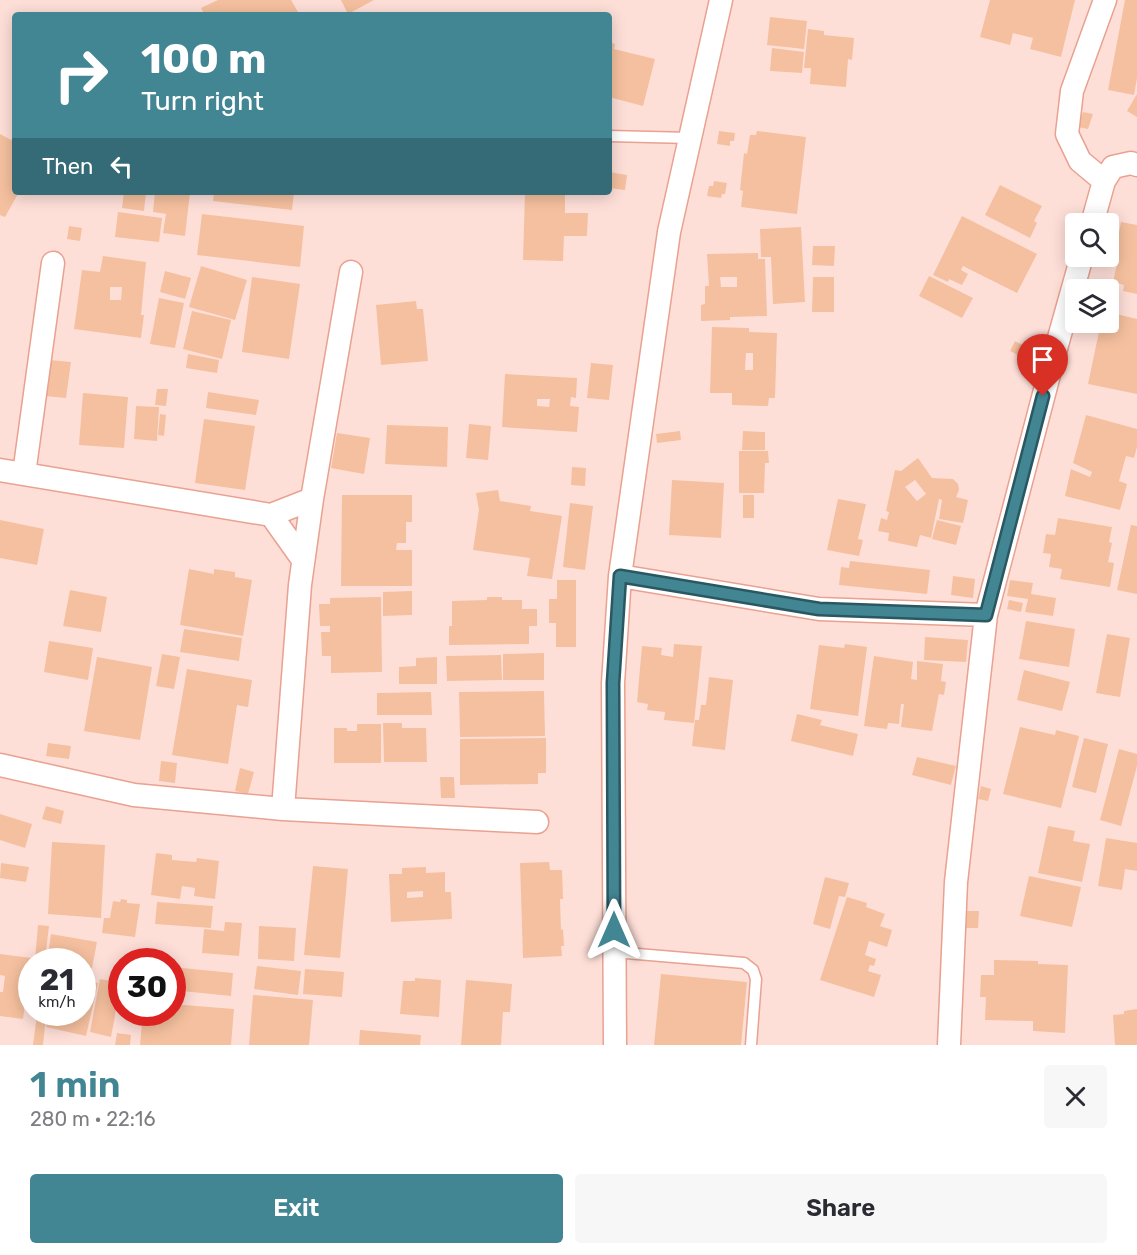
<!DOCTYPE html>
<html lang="en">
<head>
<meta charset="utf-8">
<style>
  :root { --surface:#fff; --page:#f7f7f7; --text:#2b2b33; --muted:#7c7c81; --accent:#428694 }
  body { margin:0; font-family:Rubik,sans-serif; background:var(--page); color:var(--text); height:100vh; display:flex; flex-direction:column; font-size:22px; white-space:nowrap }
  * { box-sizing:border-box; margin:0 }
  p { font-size:20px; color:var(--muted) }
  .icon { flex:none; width:33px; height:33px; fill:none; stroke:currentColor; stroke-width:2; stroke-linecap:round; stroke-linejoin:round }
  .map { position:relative; height:1045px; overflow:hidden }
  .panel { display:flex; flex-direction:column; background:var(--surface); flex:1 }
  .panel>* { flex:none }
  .banner { position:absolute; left:12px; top:12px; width:600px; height:183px; border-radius:6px; box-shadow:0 3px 15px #0003; background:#428694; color:#fff; overflow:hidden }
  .buttons { position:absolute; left:1065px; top:213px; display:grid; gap:12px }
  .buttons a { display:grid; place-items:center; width:54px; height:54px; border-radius:6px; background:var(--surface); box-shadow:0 3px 15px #0003; font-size:30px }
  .speed { position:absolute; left:18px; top:948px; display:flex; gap:12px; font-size:30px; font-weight:700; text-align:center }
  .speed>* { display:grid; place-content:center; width:78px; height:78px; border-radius:50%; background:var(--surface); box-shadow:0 3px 15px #0003; line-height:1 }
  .speed small { font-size:15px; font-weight:400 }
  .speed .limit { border:9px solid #d22; background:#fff; color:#111 }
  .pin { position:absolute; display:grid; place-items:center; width:51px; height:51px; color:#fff; margin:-62px -26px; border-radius:50% 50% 50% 0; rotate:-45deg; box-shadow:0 0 6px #0007 }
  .pin .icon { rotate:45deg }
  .me { position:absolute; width:66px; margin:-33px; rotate:0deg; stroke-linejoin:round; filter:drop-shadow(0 0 4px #0008) }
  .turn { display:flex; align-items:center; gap:21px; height:126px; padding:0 30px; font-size:27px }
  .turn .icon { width:78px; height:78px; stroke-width:2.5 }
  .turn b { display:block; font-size:42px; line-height:51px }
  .then { display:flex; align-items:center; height:57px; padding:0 30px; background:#0003; gap:12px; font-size:22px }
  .round { display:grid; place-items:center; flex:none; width:63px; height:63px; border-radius:6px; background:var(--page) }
  .overview { display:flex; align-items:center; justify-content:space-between; height:102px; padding:0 30px }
  h1 { font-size:36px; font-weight:600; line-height:45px; color:var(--accent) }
  .action { display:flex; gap:12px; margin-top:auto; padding:12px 30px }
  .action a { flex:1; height:69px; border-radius:6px; background:var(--accent); color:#fff; font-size:24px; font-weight:600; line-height:69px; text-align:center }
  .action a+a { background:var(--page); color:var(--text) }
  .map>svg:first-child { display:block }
  .building { fill:#f5c09f; fill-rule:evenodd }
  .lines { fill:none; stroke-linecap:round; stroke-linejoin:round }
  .service-casing { stroke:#e9a190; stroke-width:13 }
  .minor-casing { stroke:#e9a190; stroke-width:25 }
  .service { stroke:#fff; stroke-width:10 }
  .minor { stroke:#fff; stroke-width:22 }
  .route-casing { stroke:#2b5760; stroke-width:15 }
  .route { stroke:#428694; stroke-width:10 }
</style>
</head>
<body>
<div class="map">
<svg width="1137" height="1045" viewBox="0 0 1137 1045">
  <rect width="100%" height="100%" fill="#fedfd8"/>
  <path class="building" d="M218,0H291L298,12L292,15H205L201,8Z
    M341,0H374L348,14Z
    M990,0H1075L1061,57L1030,49L1033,38L1013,33L1010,45L980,37Z
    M1125,0H1137V78L1134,95L1108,90Z
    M770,17L807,21L804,49L767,45Z
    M808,29L824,31V35L854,38L852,60L848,59L846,87L810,84L811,68H804Z
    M609,42L615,44L614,49L655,59L643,106L609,97Z
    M772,48L804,52L802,73L770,71Z
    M1137,94V117L1127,111Z
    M1083,112L1093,114L1088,129L1078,127Z
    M719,131L735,133L734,141H730V146L717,144Z
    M757,131L806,137L797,214L741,207L743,191L740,190L744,153L747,154L750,135H756Z
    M0,134L15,142V192H19L5,217L0,215Z
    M609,172L627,175L625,190L609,188Z
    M714,181L727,183L725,194H722L721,198L707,196L709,186H713Z
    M1000,185L1042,206L1034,221L1037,223L1030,238L985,215Z
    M124,192H146L144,211L122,208Z
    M155,192H190L185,236L163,233L166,214L153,212Z
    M214,192H294L292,210L213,201Z
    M525,192H565V213H588L587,236H564L563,261L523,260Z
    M118,212L162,218L159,242L115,237Z
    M202,214L304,226L300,267L197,255Z
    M962,216L1037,254L1017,293L963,266L961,270L968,274L962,285L949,279L948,282L933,275Z
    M1121,222L1137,225V294L1123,291L1124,285L1113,282L1119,255L1115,253Z
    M69,226L82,228L80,241L67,239Z
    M801,227L805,302L773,304L771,257H761L760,229Z
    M813,246H835L834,266L812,265Z
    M758,253V259H765L767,316L730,317V320L701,321V305L705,304V286H709L707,254ZM720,277H737V287H721Z
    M103,256L146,262L141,315H144L141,338L74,329L82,270L100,272ZM110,287H122L121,300H110Z
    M201,266L247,280L235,320L189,307Z
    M165,271L191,278L185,299L160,292Z
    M929,276L973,298L962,318L919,296Z
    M252,277L300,284L289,359L242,352Z
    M813,277H834V312H812Z
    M159,298L184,303L175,348L150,344Z
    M416,301L417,309H423L428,361L381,365L376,305Z
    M192,311L231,320L222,359L183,349Z
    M1116,314L1137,319V394L1088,384L1101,322L1114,324Z
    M712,327L749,328V332L777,333L775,398H769L768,406L732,405V393H710ZM746,353H753V370H745Z
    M1015,341L1033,351L1028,360L1010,351Z
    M188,354L219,360L217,373L186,368Z
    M50,360L71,362L66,398L45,396Z
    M591,363L613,365L609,400L587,398Z
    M505,374L577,378L576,398L571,397L570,406L579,407L577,432L502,427ZM537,399H550L549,407L537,406Z
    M157,389H168L166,406L155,405Z
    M208,392L259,400L256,415L206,408Z
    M83,393L128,397L124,448L79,445Z
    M136,406L159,407L157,441L134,439Z
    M160,414L166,415L164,436L158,435Z
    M1086,415L1137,429V447L1134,458L1126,456L1119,481L1127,484L1120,510L1065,496L1071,469L1090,477L1092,472L1073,463Z
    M204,419L255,426L245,490L195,483Z
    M469,424L491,426L488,460L466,458Z
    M387,425L448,427L447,467L385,464Z
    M680,431L681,440L657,443L656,434Z
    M743,431L765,432V450H742Z
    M337,433L370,438L364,474L331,468Z
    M739,451H768L769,463H765L764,493H739Z
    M918,458L932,478L953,479L958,484L959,490L956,497L968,500L963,523L939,519L942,500L939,499L931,538L920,535L917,547L888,541L889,533L878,531L881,518L887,520L889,512L886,511L895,470L901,471ZM915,480L926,494L917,501L905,487Z
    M572,467L586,468L585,486L571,485Z
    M672,480L724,483L721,538L669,535Z
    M498,490L500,501L531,506L530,511L562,516L552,579L527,576L530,558L473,550L479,510L476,493Z
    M342,495H412V522H406V543H397L396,550H412V586H341Z
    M743,495H754V518H743Z
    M838,499L866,504L858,539L863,540L859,556L827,550Z
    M570,503L593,506L585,570L563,567Z
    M1058,518L1112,527L1109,542L1112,543L1108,562L1114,563L1110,587L1060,579L1062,569L1049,567L1051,554L1043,553L1046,534L1055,535Z
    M0,520L44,529L37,565L0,558Z
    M937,520L961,526L956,545L932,539Z
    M1131,525L1137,526V594L1117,590Z
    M850,561L930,570L927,594L839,585L841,567L849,568Z
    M189,569L214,574V569L235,572V577L252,580L243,636L180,625Z
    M953,576L975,579L973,598L951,595Z
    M557,580H576V647H556V623H549V599H557Z
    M1010,580L1033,583L1031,594L1056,598L1053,616L1025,612L1028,599L1007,596Z
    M70,590L107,597L101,632L63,626Z
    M412,591V615L383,616V592Z
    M381,597L382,672L331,673V656H322L321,632H330V626H320L319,604H330V598Z
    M487,597H502V600H522V609H537V626H529V644L449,645V626H452V601L487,600Z
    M1009,600L1023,603L1021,612L1007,609Z
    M1026,621L1075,629L1069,667L1019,659Z
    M184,629L242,638L239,661L180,652Z
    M1107,634L1130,638L1120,697L1096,693Z
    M925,637L968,640L966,662L924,660Z
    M49,641L93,648L88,680L44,672Z
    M674,644L702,646L694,723L664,720L665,712L647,710L648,704L637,702L642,646L662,648L661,655L673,657Z
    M845,644L867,647L858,716L810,709L819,645L844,648Z
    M544,653V680H503V654Z
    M162,654L180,657L174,689L156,686Z
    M501,655L502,680L447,681L446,656Z
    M874,656L913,662L911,679L917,680V661L943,664L941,681L946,682L944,695L939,694L932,731L901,727L904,704H901L899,724L888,723L887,729L864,726Z
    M97,657L152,667L140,740L84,731Z
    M437,657V684H399V667L416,666V658Z
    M187,669L252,680L248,707L237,705L228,764L172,755Z
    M1024,670L1070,682L1062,711L1017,700Z
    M709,677L733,680L725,750L692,746L695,720H699L701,705H706Z
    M544,691L545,736L460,737L459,692Z
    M431,692L432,715H377V693Z
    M797,714L822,720L820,725L858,734L853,756L791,741Z
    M383,723H402V728H426L427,762H384Z
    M357,724H381V763H334V728H347V731H357Z
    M1020,727L1055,735L1056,730L1079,736L1061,808L1003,794Z
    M546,738V773H538V784L460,785V739Z
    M1084,738L1108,744L1096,793L1072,787Z
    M48,743L71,746L69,759L46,756Z
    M1119,749L1137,754V766L1121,826L1100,820Z
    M917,757L956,766L951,785L912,775Z
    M161,761L177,763L175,783L159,781Z
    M240,768L254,772L248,794L235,791Z
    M440,777H454L455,798H441Z
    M981,786L991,789L988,801L978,799Z
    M46,806L64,811L61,824L42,819Z
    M0,814L32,824L25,848L0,840Z
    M1048,826L1075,831L1073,841L1090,844L1082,882L1038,873Z
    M1106,838L1137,843V871L1125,869L1122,890L1098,886Z
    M52,842L105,845L101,918L48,914Z
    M156,853L172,855V860L196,862L197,858L219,861L215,899L194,896L195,888L182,886L180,899L151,895Z
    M549,862L550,870H562L563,899H560L561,930L563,929L564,946H561L562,956L523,958L520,863Z
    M1,863L29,867L26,882L0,878Z
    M313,866L348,869L340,958L304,955Z
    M426,867V873L445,872V892H451L452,919L391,922L389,874H402V868ZM423,891V897L407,898V892Z
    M1029,876L1081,887L1072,927L1020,916Z
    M825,877L849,883L845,897L839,896L830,929L813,924Z
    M847,897L867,903L866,907L885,914L880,926L892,930L887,947L869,941L865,955L876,959L874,966L870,965L868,971L881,975L874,997L820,980Z
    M121,899L127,900V903L140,904L135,937L102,933L104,918H110L113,901L120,902Z
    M157,902L213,906L211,928L155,924Z
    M961,911H979L978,928H961Z
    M225,922L242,923L239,956L202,953L204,929L224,931Z
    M38,925L49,926L45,960L35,959Z
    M259,926L296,928L294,961L258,959Z
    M51,934L97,942L92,968L82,967V962L47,961Z
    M0,954L31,958L23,1019L0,1016V992H3L5,976L0,975Z
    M994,960L1038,961V964L1068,965L1065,1033L1033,1031V1021L985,1020L986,997H980L981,975H994Z
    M257,966L301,971L298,995L254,989Z
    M172,967L233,973L231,996L172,990Z
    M305,969L344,972L342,997L303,994Z
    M661,974L747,982L741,1045H654Z
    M415,978L441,980L439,1017L400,1014L403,981H415Z
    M100,979L121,983L111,1037L90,1032Z
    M82,980L98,983L86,1036L46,1027L50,1012H82Z
    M466,980L512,984L510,1012H503L501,1045H461Z
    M253,995L313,1000L309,1045H249Z
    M172,1004L234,1009L231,1045H140L143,1012H172Z
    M1137,1009V1045H1115L1113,1015L1124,1014V1011Z
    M37,1014L46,1016L43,1045H33Z
    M360,1030L421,1035L420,1045H359Z
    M117,1033L131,1035L130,1045H115Z"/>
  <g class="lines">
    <defs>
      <path id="service" d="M609,136L690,138
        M614,952L744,963L753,970L756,979L751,1045"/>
      <path id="minor" d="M1104,181L1080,161L1067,134L1072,91L1105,0
        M1092,224L1104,181L1113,167L1131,163L1137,165
        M0,470L271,515L312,499
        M24,474L53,263
        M271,515L303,560
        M620,576L819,609L986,615
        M0,765L134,795L283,809L537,822
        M283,809L300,585L312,499L351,272
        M615,1045L613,683L620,576L669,232L721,0
        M949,1045L956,882L986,615L1055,352L1082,256"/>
    </defs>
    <use href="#service" class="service-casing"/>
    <use href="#minor" class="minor-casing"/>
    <use href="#service" class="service"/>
    <use href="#minor" class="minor"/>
  </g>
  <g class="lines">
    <defs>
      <path id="route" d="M614,930L613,683L620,576L819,609L986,615L1043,396"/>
    </defs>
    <use href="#route" class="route-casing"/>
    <use href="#route" class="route"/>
  </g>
</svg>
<div class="buttons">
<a><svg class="icon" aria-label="search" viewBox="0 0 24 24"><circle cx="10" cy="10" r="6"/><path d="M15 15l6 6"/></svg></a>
<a><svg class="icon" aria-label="layers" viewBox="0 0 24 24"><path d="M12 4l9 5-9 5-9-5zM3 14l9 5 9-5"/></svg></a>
</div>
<div class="speed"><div>21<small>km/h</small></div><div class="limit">30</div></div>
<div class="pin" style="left:1043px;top:396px;background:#d93025"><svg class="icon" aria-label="arrive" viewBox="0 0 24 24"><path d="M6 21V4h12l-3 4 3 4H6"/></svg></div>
<svg class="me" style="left:614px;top:930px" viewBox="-20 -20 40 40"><path d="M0-17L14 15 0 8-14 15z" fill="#428694" stroke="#fff" stroke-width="4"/></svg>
<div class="banner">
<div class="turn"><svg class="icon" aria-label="right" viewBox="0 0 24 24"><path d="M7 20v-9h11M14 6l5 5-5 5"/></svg><div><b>100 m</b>Turn right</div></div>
<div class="then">Then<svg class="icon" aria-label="left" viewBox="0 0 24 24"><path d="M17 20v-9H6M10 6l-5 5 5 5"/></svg></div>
</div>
</div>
<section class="panel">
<div class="overview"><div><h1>1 min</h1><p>280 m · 22:16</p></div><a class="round"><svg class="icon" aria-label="close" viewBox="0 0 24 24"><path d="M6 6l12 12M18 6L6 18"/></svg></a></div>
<div class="action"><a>Exit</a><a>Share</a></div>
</section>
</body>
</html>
